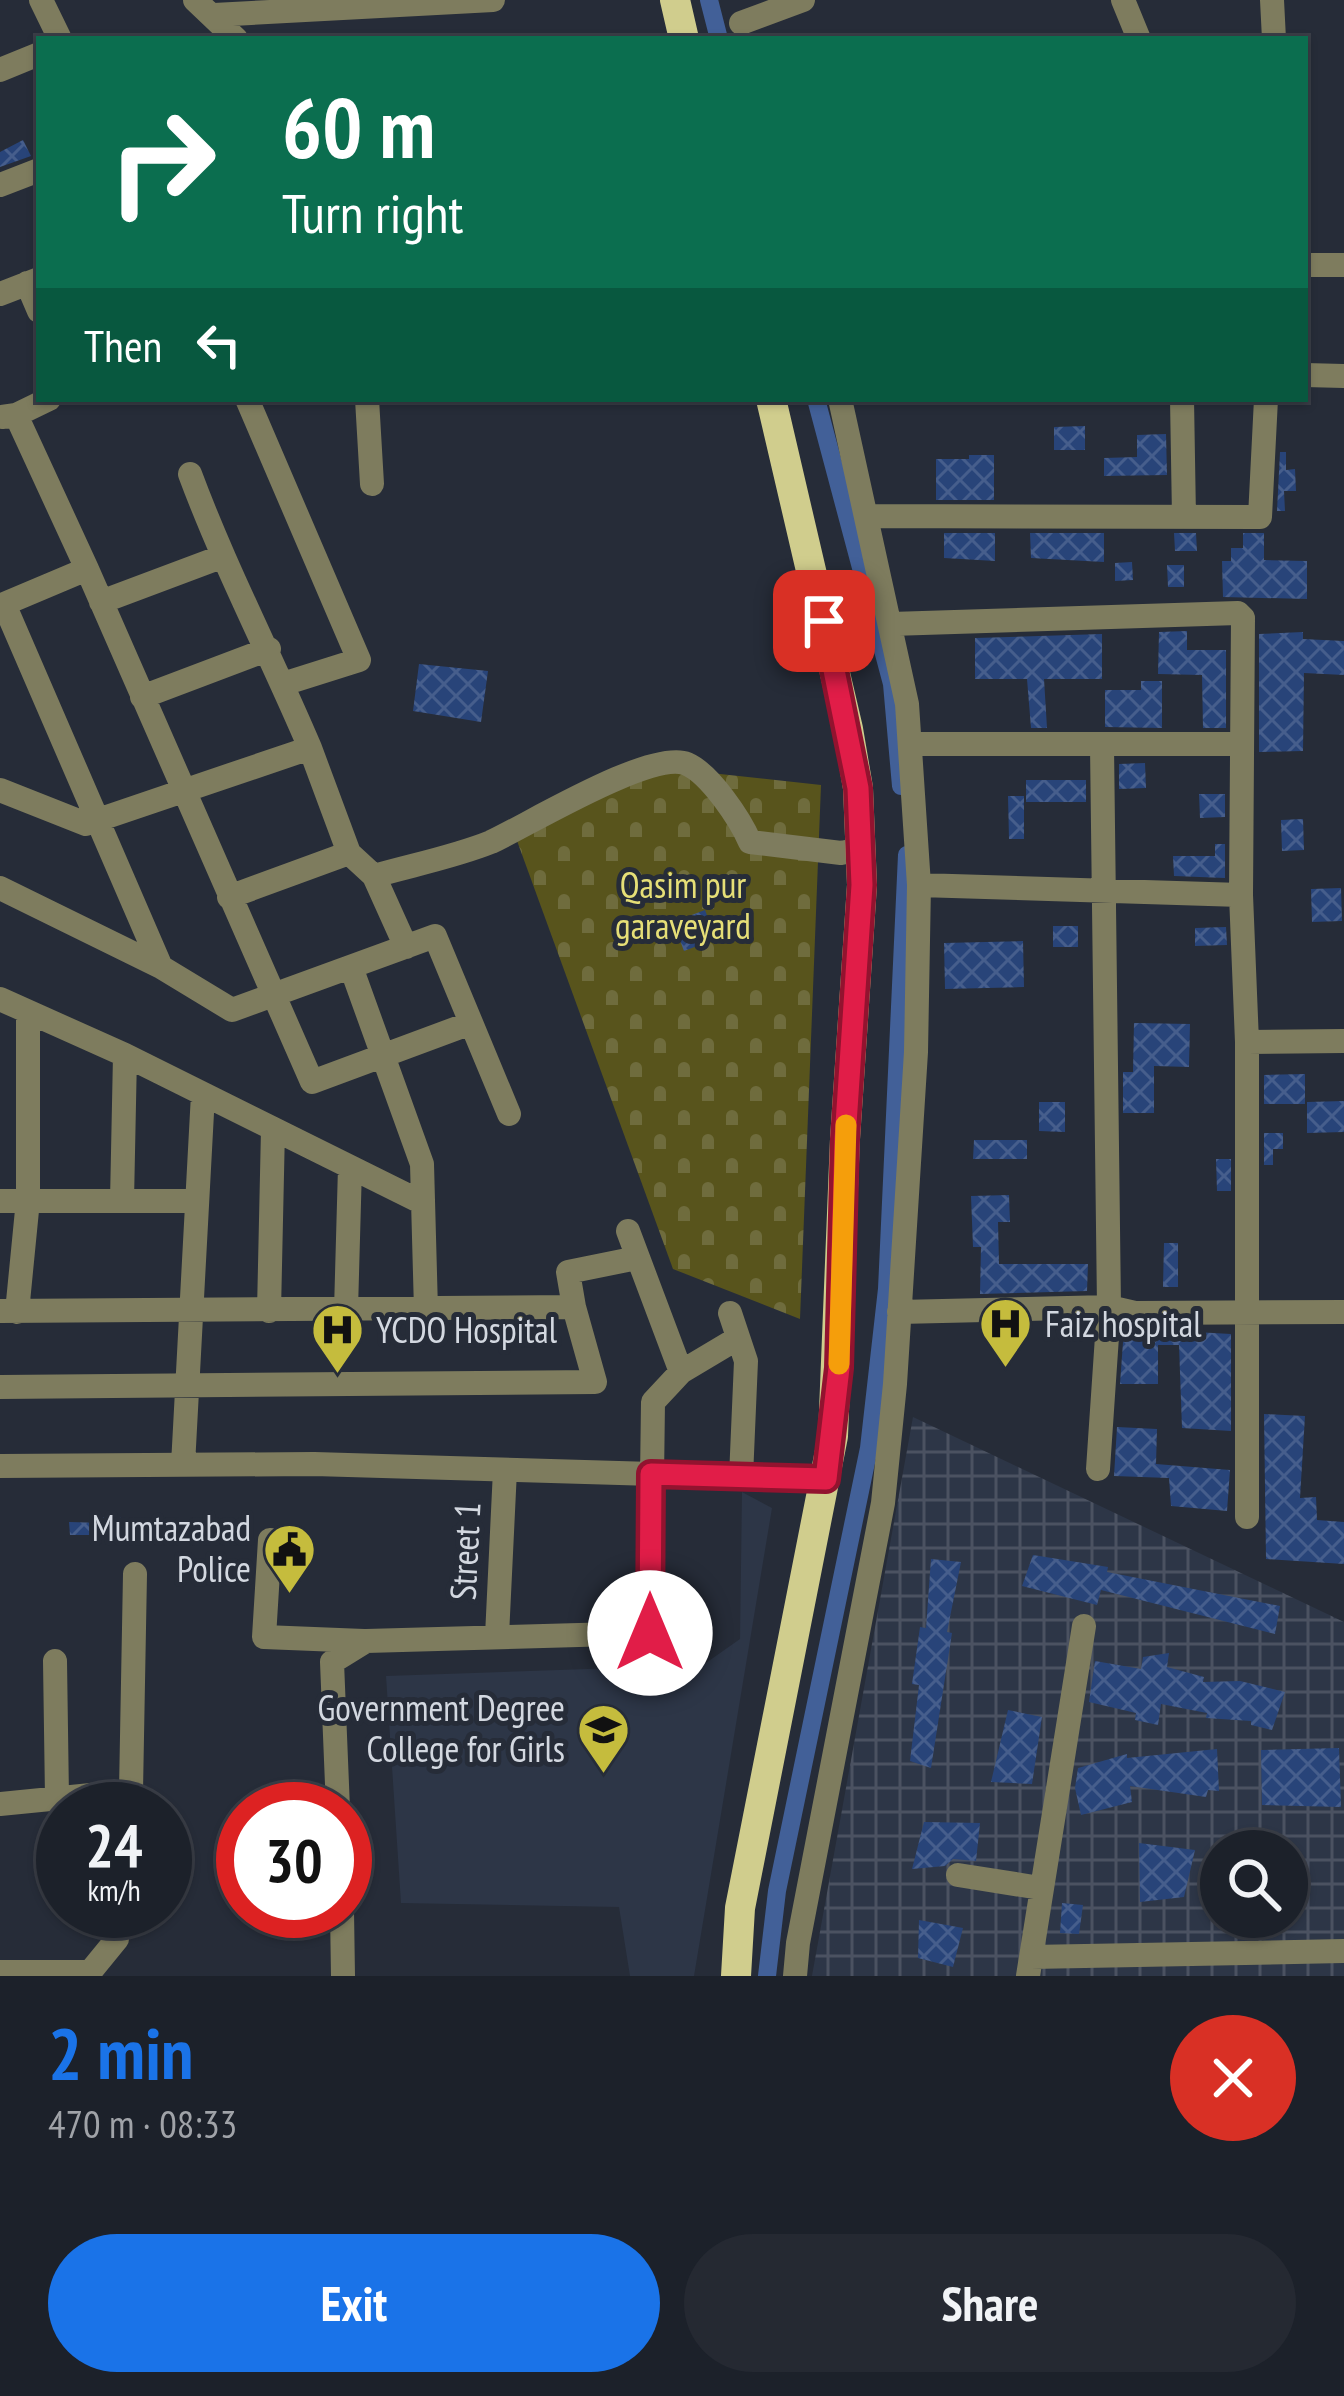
<!DOCTYPE html>
<html lang="en">
<head>
<meta charset="utf-8">
<style>
  :root { --surface:#1c212a; --page:#252932; --text:#f1f3f6; --muted:#a0a3a8; --line:#3a3e47; --accent:#1a73e8 }
  body { margin:0; font-family:"PT Sans Narrow",sans-serif; background:var(--page); color:var(--text); height:100vh; display:flex; flex-direction:column; font-size:45px; white-space:nowrap }
  * { box-sizing:border-box; margin:0 }
  p { font-size:39px; color:var(--muted) }
  .icon { flex:none; width:66px; height:66px; fill:none; stroke:currentColor; stroke-width:2; stroke-linecap:round; stroke-linejoin:round }
  .map { position:relative; height:1976px; overflow:hidden }
  .side { display:flex; flex-direction:column; background:var(--surface); flex:1 }
  .side>* { flex:none }
  .banner { position:absolute; left:36px; top:36px; width:1272px; height:366px; border-radius:0px; box-shadow:0 3px 9px #0004,0 0 0 3px var(--line); background:#0b6e4f; color:#fff; overflow:hidden }
  .buttons { position:absolute; left:1200px; top:1830px; display:grid; gap:24px }
  .buttons a { display:grid; place-items:center; width:108px; height:108px; border-radius:50%; background:var(--surface); box-shadow:0 3px 9px #0004,0 0 0 3px var(--line); font-size:60px }
  .speed { position:absolute; left:36px; top:1782px; display:flex; gap:24px; font-size:60px; font-weight:700; text-align:center }
  .speed>* { display:grid; place-content:center; width:156px; height:156px; border-radius:50%; background:var(--surface); box-shadow:0 3px 9px #0004,0 0 0 3px var(--line); line-height:1 }
  .speed small { font-size:30px; font-weight:400 }
  .speed .limit { border:18px solid #d22; background:#fff; color:#111 }
  .pin { position:absolute; display:grid; place-items:center; width:102px; height:102px; color:#fff; margin:-51px; border-radius:24px; box-shadow:0 6px 18px #0006 }
  .me { position:absolute; width:132px; margin:-66px; rotate:0deg; stroke-linejoin:round; filter:drop-shadow(0 0 9px #0008) }
  .turn { display:flex; align-items:center; gap:42px; height:252px; padding:0 48px; font-size:54px }
  .turn .icon { width:156px; height:156px; stroke-width:2.5 }
  .turn b { display:block; font-size:84px; line-height:102px }
  .then { display:flex; align-items:center; height:114px; padding:0 48px; background:#0003; gap:24px; font-size:45px }
  .round { display:grid; place-items:center; flex:none; width:126px; height:126px; border-radius:63px; background:var(--page) }
  .headline { display:flex; align-items:center; justify-content:space-between; height:204px; padding:0 48px }
  h1 { font-size:72px; font-weight:600; line-height:90px; color:var(--accent) }
  .action { display:flex; gap:24px; margin-top:auto; padding:24px 48px }
  .action a { flex:1; height:138px; border-radius:72px; background:var(--accent); color:#fff; font-size:48px; font-weight:600; line-height:138px; text-align:center }
  .action a+a { background:var(--page); color:var(--text) }
  .map>svg:first-child { display:block }
  .built { fill:#2d3647 }
  .industrial { fill:url(#industrial-grid); fill-rule:evenodd }
  .cemetery { fill:url(#cemetery-stones) }
  .lines { fill:none; stroke-linecap:round; stroke-linejoin:round }
  .canal { stroke:#426098; stroke-width:18 }
  .building { fill:url(#building-cross-hatch) }
  .minor { stroke:#7e7c5e; stroke-width:24 }
  .major { stroke:#d0cd8d; stroke-width:30 }
  .route-casing { stroke:#92132f; stroke-width:30 }
  .route { stroke:#e11d48; stroke-width:21 }
  .slow { stroke:#f59e0b; stroke-width:21 }
  .labels { text-anchor:middle; stroke-width:10; stroke-linejoin:round; paint-order:stroke }
  .park-label { font-size:36px; fill:#e6df77; stroke:#262c38 }
  .poi-label { font-size:36px; fill:#d3d8e0; stroke:#262c38; text-anchor:start }
  .street-label { font-size:36px; fill:#d3d8e0; stroke:#262c38 }
</style>
</head>
<body>
<div class="map">
<svg width="1344" height="1976" viewBox="0 0 1344 1976">
  <defs>
    <pattern id="industrial-grid" width="8" height="8" patternUnits="userSpaceOnUse" patternTransform="scale(3)"><rect width="8" height="8" fill="#2d3647"/><path d="M0 4h8M4 0v8" fill="none" stroke="#4b5261"/></pattern>
    <pattern id="cemetery-stones" width="16" height="16" patternUnits="userSpaceOnUse" patternTransform="scale(3)"><rect width="16" height="16" fill="#58541c"/><path d="M2 7V4a2 2 0 0 1 4 0v3zM10 15v-3a2 2 0 0 1 4 0v3z" fill="#6f6c3d"/></pattern>
    <pattern id="building-cross-hatch" width="8" height="8" patternUnits="userSpaceOnUse" patternTransform="scale(3)"><rect width="8" height="8" fill="#284479"/><path d="M0 0l8 8M0 8l8-8" fill="none" stroke="#465e8c"/></pattern>
  </defs>
  <rect width="100%" height="100%" fill="#262c38"/>
  <path class="built" d="M742,1492L772,1508L694,1976H630L619,1907L401,1903L386,1676L703,1665L740,1639Z"/>
  <path class="industrial" d="M913,1417L1344,1622V1976H812ZM1221,1851H1287V1917H1221Z"/>
  <path class="cemetery" d="M646,766L821,785L800,1319L673,1269L516,838Z"/>
  <g class="lines">
    <path class="canal" d="M709,0L719,39
      M816,399L892,684L901,786
      M767,1976L777,1891L869,1448L887,1289L907,855"/>
  </g>
  <path class="building" d="M23,140L31,156L0,167V152Z
    M1085,426V450H1054V427Z
    M1166,434L1167,475L1104,476V458L1137,457V435Z
    M1280,452H1286V470L1295,469L1296,491H1284L1285,511H1277Z
    M969,455H994V500H936V459H969Z
    M944,533H995V561L944,558Z
    M1030,533H1104V562L1031,558Z
    M1174,533H1196L1197,551H1175Z
    M1243,533H1264V560L1307,561V599L1223,597L1222,561H1231V548H1243Z
    M1132,562L1133,580L1115,581V563Z
    M1167,565H1184V587H1168Z
    M1187,631V650H1226V728H1203L1202,675L1158,674L1159,632Z
    M1303,632V639L1344,641V675L1304,673L1303,751L1259,752V634Z
    M1102,634V679H1044L1047,728H1031L1027,679H975V638Z
    M419,664L488,671L481,722L413,711Z
    M1141,681H1162V728L1105,727V690H1141Z
    M1145,763L1146,788L1119,789V764Z
    M1026,780H1086V802H1026Z
    M1199,794H1225V817L1200,818Z
    M1008,796H1024V839H1009Z
    M1303,819L1304,850L1282,851L1281,820Z
    M1215,844H1225V878L1174,876L1173,856H1215Z
    M1341,888L1342,921L1312,922L1311,889Z
    M705,910L716,939L684,951L673,922Z
    M1053,926H1078V947H1053Z
    M1226,927L1227,945L1195,946V928Z
    M1023,941L1024,987L945,989L944,943Z
    M1134,1023L1190,1024L1189,1067L1154,1066V1113H1123V1072H1133Z
    M1305,1074V1104H1264V1075Z
    M1344,1101V1132L1307,1133V1102Z
    M1039,1102H1065V1132L1039,1131Z
    M1264,1133H1283V1149H1273V1165H1264Z
    M974,1140H1027V1159H973Z
    M1216,1159H1231V1191H1217Z
    M1009,1195L1010,1222H998L999,1264H1088L1087,1291L980,1294L981,1247H973L971,1196Z
    M1164,1243H1178V1287H1163Z
    M1124,1328L1231,1334V1431L1182,1428L1179,1345H1158V1384H1120Z
    M1264,1414L1305,1416L1300,1498L1316,1497L1317,1520L1344,1522V1564L1266,1559Z
    M1117,1427L1157,1429L1156,1464L1230,1470L1227,1511L1171,1506L1169,1478L1114,1476Z
    M103,1517H121V1535H70L69,1522L104,1523Z
    M1033,1555L1108,1567L1107,1572L1280,1606L1275,1634L1101,1590L1097,1605L1022,1586Z
    M931,1559L961,1562L947,1632L952,1633L931,1768L910,1761L919,1685L912,1684L920,1627L926,1628Z
    M1169,1653L1167,1667L1204,1677L1203,1682L1240,1681L1285,1692L1272,1730L1251,1725V1721L1206,1718L1207,1713L1161,1704L1158,1725L1135,1720L1136,1713L1089,1702L1095,1661L1141,1669L1143,1657Z
    M1008,1710L1042,1717L1032,1784L991,1782Z
    M1339,1748L1341,1807L1262,1805L1261,1750Z
    M1217,1749L1219,1791L1208,1790L1206,1797L1130,1786L1132,1802L1081,1815L1075,1788L1078,1768L1127,1754V1758Z
    M924,1822L980,1823L976,1861L953,1859L945,1866L912,1869Z
    M1139,1843L1195,1850L1184,1897L1140,1902Z
    M1062,1903L1083,1905L1079,1934L1060,1933Z
    M919,1920L963,1928L953,1967L918,1958Z"/>
  <g class="lines">
    <path class="minor" d="M41,0L60,39
      M195,0L236,39
      M1123,0L1139,39
      M1272,0L1274,39
      M214,15L493,0
      M741,23L803,0
      M0,70L39,54
      M0,185L39,170
      M1305,265H1344
      M27,283L39,311
      M0,294L39,279
      M1305,375L1344,376
      M247,399L359,660L283,684
      M367,399L372,484
      M1182,399L1184,517
      M16,415L87,569
      M2,417L16,415L49,399
      M867,516L1260,517L1266,399
      M101,602L221,557
      M891,624L1238,613L1243,618L1241,895L1247,1042V1517
      M142,697L269,649
      M910,744H1242
      M1102,746L1109,1307L1135,1313L1344,1312
      M310,748L349,853L374,876L406,947
      M0,790L86,824L310,748C271,656 225,568 190,474
      M374,876C412,865 454,857 491,842C528,825 652,749 687,764C710,774 740,819 750,842L841,853L861,849
      M919,885L1241,895
      M0,888L161,967L232,1010L435,936L509,1114
      M229,897L349,853
      M161,967L4,604L87,569L312,1082L471,1023
      M351,967L422,1164L426,1310
      M0,999L125,1055L423,1203
      M1247,1042L1344,1041
      M0,1201H197
      M122,1201L125,1055
      M628,1231L681,1372
      M574,1307L568,1272L637,1258
      M346,1310L350,1167
      M0,1311L574,1307L595,1382L0,1387
      M269,1311L273,1129
      M17,1312L28,1200V1014
      M899,1312L1109,1307L1098,1469
      M730,1313L746,1361L741,1477
      M183,1465L203,1094
      M0,1466L314,1464L826,1479
      M270,1540L264,1637L364,1641
      M497,1636L505,1470
      M55,1661L57,1798
      M0,1804L131,1791L135,1574
      M338,1809L332,1662L366,1641L650,1633L653,1402L681,1372L738,1338
      M958,1875L1040,1888
      M342,1911L343,1976
      M1031,1957L1344,1951
      M0,1972H90L117,1939
      M795,1976L798,1943L883,1503L895,1384L916,1052L919,885L907,704L840,399
      M1028,1976L1084,1626"/>
    <path class="major" d="M675,0L684,39
      M736,1976L740,1908L833,1436L845,1139L862,885L858,788L848,729L771,399"/>
  </g>
  <g class="lines">
    <defs>
      <path id="route" d="M650,1633L651,1474L826,1479L839,1368L845,1139L862,885L858,788L824,621"/>
    </defs>
    <use href="#route" class="route-casing"/>
    <use href="#route" class="route"/>
    <path class="slow" d="M839,1364L846,1125"/>
  </g>
  <defs>
    <symbol id="hospital-pin" viewBox="-11 -11 22 30"><path d="M0 17L-7.5 6A9.5 9.5 0 1 1 7.5 6Z" fill="#c5bc3d" stroke="#262c38"/><path d="M-5-5h3v3.5h4V-5h3V5h-3V1.5h-4V5h-3Z" fill="#111"/></symbol>
    <symbol id="civic-pin" viewBox="-11 -11 22 30"><path d="M0 17L-7.5 6A9.5 9.5 0 1 1 7.5 6Z" fill="#c5bc3d" stroke="#262c38"/><path d="M-.6-6.5H3V-4.5H.6V-3L4-1V1h2V6H-6V1h2V-1L-.6-3ZM-1.2 2.5V6h2.4V2.5Z" fill="#111"/></symbol>
    <symbol id="school-pin" viewBox="-11 -11 22 30"><path d="M0 17L-7.5 6A9.5 9.5 0 1 1 7.5 6Z" fill="#c5bc3d" stroke="#262c38"/><path d="M0-5L7-2L0 1L-7-2ZM-4 1L0 2.5L4 1V4Q0 6-4 4Z" fill="#111"/></symbol>
  </defs>
  <g fill-rule="evenodd">
    <use href="#hospital-pin" x="976" y="1294" width="59" height="81"/>
    <use href="#hospital-pin" x="308" y="1300" width="59" height="81"/>
    <use href="#civic-pin" x="260" y="1520" width="59" height="81"/>
    <use href="#school-pin" x="574" y="1700" width="59" height="81"/>
  </g>
  <g class="labels">
    <g class="park-label">
      <text x="683" y="898">Qasim pur<tspan x="683" dy="41">garaveyard</tspan></text>
    </g>
    <g class="poi-label">
      <text x="1045" y="1337">Faiz hospital</text>
      <text x="376" y="1343">YCDO Hospital</text>
      <text x="251" y="1541" text-anchor="end">Mumtazabad<tspan x="251" dy="41">Police</tspan></text>
      <text x="565" y="1721" text-anchor="end">Government Degree<tspan x="565" dy="41">College for Girls</tspan></text>
    </g>
    <g class="street-label">
      <text transform="translate(465 1551) rotate(-87)" y="13">Street 1</text>
    </g>
  </g>
</svg>
<div class="buttons">
<a><svg class="icon" aria-label="search" viewBox="0 0 24 24"><circle cx="10" cy="10" r="6"/><path d="M15 15l6 6"/></svg></a>
</div>
<div class="speed"><div>24<small>km/h</small></div><div class="limit">30</div></div>
<div class="pin" style="left:824px;top:621px;background:#d93025"><svg class="icon" aria-label="arrive" viewBox="0 0 24 24"><path d="M6 21V4h12l-3 4 3 4H6"/></svg></div>
<svg class="me" style="left:650px;top:1633px" viewBox="-20 -20 40 40"><circle r="19" fill="#fff"/><path d="M0-13L10 11 0 6-10 11z" fill="#e11d48"/></svg>
<div class="banner">
<div class="turn"><svg class="icon" aria-label="right" viewBox="0 0 24 24"><path d="M7 20v-9h11M14 6l5 5-5 5"/></svg><div><b>60 m</b>Turn right</div></div>
<div class="then">Then<svg class="icon" aria-label="left" viewBox="0 0 24 24"><path d="M17 20v-9H6M10 6l-5 5 5 5"/></svg></div>
</div>
</div>
<section class="side">
<div class="headline"><div><h1>2 min</h1><p>470 m · 08:33</p></div><a class="round" style="background:#d93025;color:#fff"><svg class="icon" aria-label="close" viewBox="0 0 24 24"><path d="M6 6l12 12M18 6L6 18"/></svg></a></div>
<div class="action"><a>Exit</a><a>Share</a></div>
</section>
</body>
</html>
